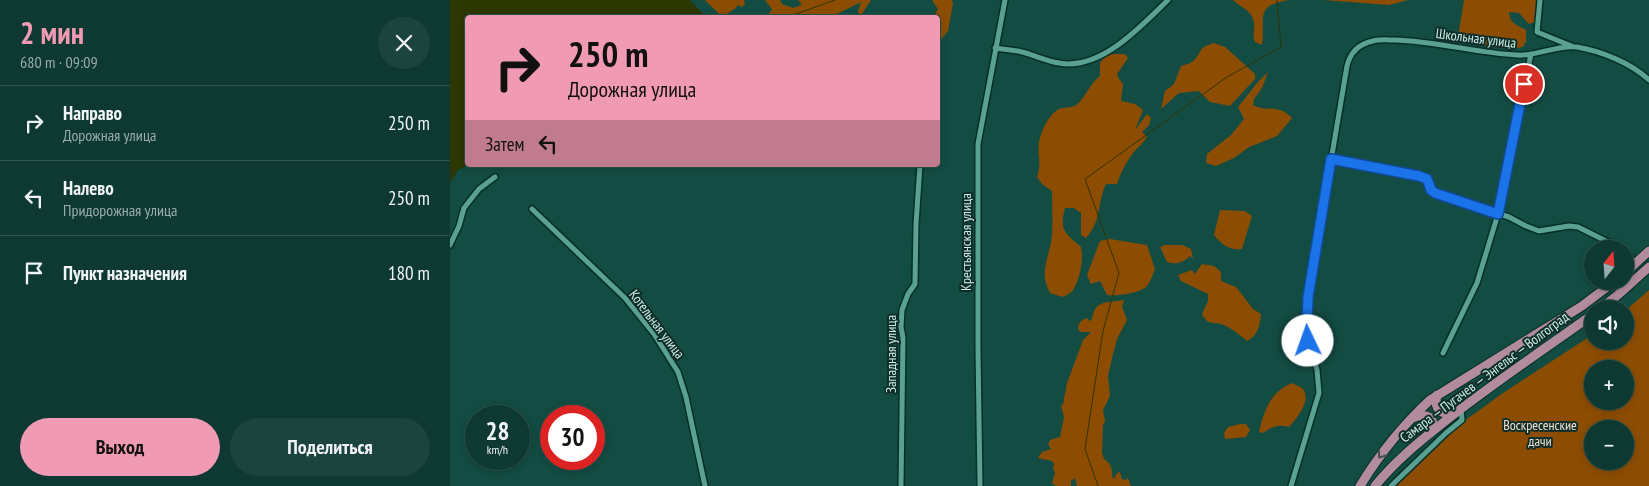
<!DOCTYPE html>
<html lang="ru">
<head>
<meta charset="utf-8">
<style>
  :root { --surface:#0e3932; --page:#1c443e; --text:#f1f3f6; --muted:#9bacac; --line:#2e534d; --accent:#f19ab3 }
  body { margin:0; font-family:"PT Sans Narrow",sans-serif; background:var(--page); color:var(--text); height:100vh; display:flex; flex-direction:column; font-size:19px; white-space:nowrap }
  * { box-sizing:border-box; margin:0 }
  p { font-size:16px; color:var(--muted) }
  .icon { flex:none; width:28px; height:28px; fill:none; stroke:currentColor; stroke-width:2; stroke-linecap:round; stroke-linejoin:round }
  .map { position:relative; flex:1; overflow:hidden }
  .side { display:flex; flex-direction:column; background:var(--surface); width:450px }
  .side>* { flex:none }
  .top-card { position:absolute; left:15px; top:15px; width:475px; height:152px; border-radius:5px; box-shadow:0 2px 8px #0003,0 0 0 1px var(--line); background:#f19ab3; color:#111; overflow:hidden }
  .needle { width:32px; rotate:17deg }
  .controls { position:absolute; left:1134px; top:240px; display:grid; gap:10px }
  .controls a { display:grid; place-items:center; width:50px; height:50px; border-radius:50%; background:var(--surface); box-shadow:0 2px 8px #0003,0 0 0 1px var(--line); font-size:25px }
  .speed { position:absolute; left:15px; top:405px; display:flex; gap:10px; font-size:25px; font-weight:700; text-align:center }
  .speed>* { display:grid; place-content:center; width:65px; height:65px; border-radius:50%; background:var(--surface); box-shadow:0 2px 8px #0003,0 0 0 1px var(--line); line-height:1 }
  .speed small { font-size:12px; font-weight:400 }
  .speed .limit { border:8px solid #d22; background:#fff; color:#111 }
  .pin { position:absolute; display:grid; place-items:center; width:42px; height:42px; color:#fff; margin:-21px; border:2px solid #fff; border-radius:50%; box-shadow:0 1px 5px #0007 }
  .me { position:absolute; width:55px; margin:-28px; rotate:357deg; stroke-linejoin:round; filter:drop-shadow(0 0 4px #0008) }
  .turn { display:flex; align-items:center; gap:18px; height:105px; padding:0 20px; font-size:22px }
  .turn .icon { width:65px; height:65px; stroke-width:2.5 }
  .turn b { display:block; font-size:35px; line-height:42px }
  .then { display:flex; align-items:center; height:48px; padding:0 20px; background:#0003; gap:10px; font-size:19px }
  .round { display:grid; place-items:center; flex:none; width:52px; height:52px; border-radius:26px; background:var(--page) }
  .summary { display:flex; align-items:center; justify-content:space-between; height:85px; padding:0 20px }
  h1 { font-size:30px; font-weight:700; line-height:38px; color:var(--accent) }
  .primary-button { display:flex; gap:10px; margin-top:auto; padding:10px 20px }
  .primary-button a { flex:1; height:58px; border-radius:30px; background:var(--accent); color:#111; font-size:20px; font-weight:700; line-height:58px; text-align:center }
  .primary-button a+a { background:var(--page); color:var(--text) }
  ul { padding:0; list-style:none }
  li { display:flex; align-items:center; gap:15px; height:75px; padding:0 20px; border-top:1px solid var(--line) }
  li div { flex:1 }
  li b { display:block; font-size:19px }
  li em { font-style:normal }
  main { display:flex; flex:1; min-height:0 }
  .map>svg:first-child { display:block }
  .green { fill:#8c4d02; fill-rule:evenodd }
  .water { fill:#2d3702 }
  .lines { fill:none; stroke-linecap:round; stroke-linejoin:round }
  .stream { stroke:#2d3702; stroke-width:1 }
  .street-casing { stroke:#072f29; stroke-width:8 }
  .primary-casing { stroke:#072f29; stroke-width:11 }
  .street { stroke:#5aa093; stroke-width:5 }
  .primary { stroke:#b28c9c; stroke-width:9 }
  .oneway { stroke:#494f51 }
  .route-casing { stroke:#114b97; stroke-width:12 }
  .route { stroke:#1a73e8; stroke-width:9 }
  .labels { text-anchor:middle; stroke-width:4; stroke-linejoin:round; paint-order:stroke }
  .street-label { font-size:14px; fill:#cceee7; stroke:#102e29 }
  .park-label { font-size:14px; fill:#f2dece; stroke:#102e29 }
</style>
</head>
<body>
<main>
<section class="side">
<div class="summary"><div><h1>2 мин</h1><p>680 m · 09:09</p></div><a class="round"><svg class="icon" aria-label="close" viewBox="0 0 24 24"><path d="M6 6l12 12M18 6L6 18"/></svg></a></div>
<ul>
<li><svg class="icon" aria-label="right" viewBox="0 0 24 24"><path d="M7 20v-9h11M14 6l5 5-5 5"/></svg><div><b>Направо</b><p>Дорожная улица</p></div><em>250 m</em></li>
<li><svg class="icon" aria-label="left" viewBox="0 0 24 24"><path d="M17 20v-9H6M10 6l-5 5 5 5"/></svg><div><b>Налево</b><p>Придорожная улица</p></div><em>250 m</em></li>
<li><svg class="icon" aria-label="arrive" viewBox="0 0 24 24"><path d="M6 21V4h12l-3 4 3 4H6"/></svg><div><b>Пункт назначения</b></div><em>180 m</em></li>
</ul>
<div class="primary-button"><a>Выход</a><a>Поделиться</a></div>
</section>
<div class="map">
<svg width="1199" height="486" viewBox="0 0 1199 486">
  <rect width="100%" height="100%" fill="#134c43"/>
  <path class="green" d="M255,0H294L295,4L292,7L287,5L286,8L272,17Z
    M315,0H330L332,4L343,8L352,5L348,0H421L410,17L408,11L411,2L385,15V18L317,17L322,9Z
    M483,0H502L503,3L498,31L488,43V18L483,17L488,9L483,2Z
    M783,0H840C803,5 816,18 812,45L805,42C802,35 805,29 804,22C801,9 791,8 783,0Z
    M873,0H958L939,5Z
    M1014,0H1086L1085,22L1079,24L1069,13L1059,12C1059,23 1068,26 1076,30V41L1073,47C1054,51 1032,45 1013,41L1008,37Z
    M764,43L775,47L805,74V79L780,106L760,102L749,91L729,93L711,109L715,91L724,84L731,66C734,65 740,64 743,61C753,53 746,48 764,43Z
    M664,54H675L678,58L667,74L669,79L673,84L671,101L685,104L693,110L685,130L697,114L701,118L699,125L692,132L697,136C694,143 689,146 684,152C676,162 671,172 667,184H656C647,202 652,221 636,238L631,235V213L624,208H615C609,231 615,233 631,247C634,259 630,279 623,290C620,294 616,295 613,297L600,293C588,271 600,257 602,235C603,220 602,205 602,191L592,184L587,177C592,163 587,156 589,142C591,131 599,114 609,109C614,107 620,108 625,106C636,98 639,84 650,76V63L656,55Z
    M818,72L812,88L804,99L803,105C819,113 828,103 842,118L827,136L799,147L784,158L766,166L756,163L757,154L781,135L794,119L788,107L808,82Z
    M770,210L795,211L802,216L792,249C780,251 771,244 764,235Z
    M660,239L697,245L705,269C703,274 700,283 696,287C687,294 667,296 657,295L650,281L641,284L637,275L650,241Z
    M715,245H732L741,249L743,259L740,256C732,263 727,265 717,262L710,247Z
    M752,264L764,266L771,272V281L786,287L803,309L811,314C810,325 808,336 797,341C791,336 784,330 776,326C765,320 759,328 752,314L758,301V294L731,281L728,275L742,270L745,274Z
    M1199,290V486H946L948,481L981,445L1053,393L1142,335V341H1175V311ZM1142,369H1175V401H1142ZM1142,429H1175V461H1142Z
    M674,300L672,307L677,320L667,339L662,358L658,376L660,396L653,410L655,422L653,425L652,453L654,459C660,462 663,469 662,476L664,479L667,473L670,472L672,479L675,480L678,478L681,486H627L625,478L621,481V486H607L602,484L605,473L603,468L604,464L602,461L588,458L592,452L601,449L598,444L600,440L610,437L614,417L611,406L614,402C613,396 617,392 616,386L633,340L641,332H631L628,329C628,323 631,320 637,318L639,321L642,319C645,299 658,303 674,300Z
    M842,383C845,385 850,386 853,389C862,401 846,419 839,427C828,424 823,426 813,433L809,432C814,411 820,392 842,383Z
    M790,424H796L800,430L796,437L775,439L774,433L778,427Z"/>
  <path class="water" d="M0,0H240L256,17L18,18V165L8,170L0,183Z"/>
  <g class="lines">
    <path class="stream" d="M335,18L385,0
      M648,486L635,449L653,331L669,273L635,179L777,77L831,47L827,0"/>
    <defs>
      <path id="street" d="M1090,0L1087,32L1124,47
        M545,48C553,49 561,50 568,51C582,54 595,61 609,63C651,71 691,26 718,0
        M881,159L969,176L977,179L981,190L985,193L1059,217L1076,226L1089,231L1119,226L1128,227L1172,249
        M82,209L175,298L204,334L228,372L236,397L255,486
        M0,245L9,226L14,208L29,189L45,177
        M1175,251L1186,264
        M993,353L1027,283L1048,214L1081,54
        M451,486L453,338L451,327L452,310L458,294L465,284L466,224L470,165
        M530,486L528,349V144L555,0
        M841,486L869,393L867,370L859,341L857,321L858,297L897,66C900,53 909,44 923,41C930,39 938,40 945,40C986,41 1026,53 1067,55C1085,57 1109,44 1127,47C1151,51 1181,63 1199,80
        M941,486L996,433L1012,420L1011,408"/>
      <path id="primary" d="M1175,273L1199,251
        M1150,309L1169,294L1199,267
        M987,395C984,408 989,413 1002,415
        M962,418C977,412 988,417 979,433
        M910,486C929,455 953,425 980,400L1132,306L1165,281
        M925,486C945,461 969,442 994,422C1042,384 1093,350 1142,315"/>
    </defs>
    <use href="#street" class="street-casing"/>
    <use href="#primary" class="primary-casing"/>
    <use href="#street" class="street"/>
    <use href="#primary" class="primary"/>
  </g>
  <defs><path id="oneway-chevron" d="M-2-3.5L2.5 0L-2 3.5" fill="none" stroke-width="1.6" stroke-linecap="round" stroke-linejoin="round" transform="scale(1.25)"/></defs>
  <use class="oneway" href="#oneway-chevron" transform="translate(931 455) rotate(126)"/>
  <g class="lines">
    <defs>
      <path id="route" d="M858,341L857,321L858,297L881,159L969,176L977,179L981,190L985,193L1048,214L1074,84"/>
    </defs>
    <use href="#route" class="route-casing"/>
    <use href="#route" class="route"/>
  </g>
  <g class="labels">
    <g class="street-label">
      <text transform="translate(1026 38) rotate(7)" y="5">Школьная улица</text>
      <text transform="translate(516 242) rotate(-90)" y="5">Крестьянская улица</text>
      <text transform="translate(207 324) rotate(53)" y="5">Котельная улица</text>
      <text transform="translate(441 354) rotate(-90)" y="5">Западная улица</text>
      <text transform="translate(1034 377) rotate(-37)" y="5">Самара — Пугачев — Энгельс — Волгоград</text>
    </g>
    <g class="park-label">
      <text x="1090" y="430">Воскресенские<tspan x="1090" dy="16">дачи</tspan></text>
    </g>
  </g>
</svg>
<div class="controls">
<a><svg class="needle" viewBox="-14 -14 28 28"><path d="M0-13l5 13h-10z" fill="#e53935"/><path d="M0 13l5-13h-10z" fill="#9bacac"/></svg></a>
<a><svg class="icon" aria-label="sound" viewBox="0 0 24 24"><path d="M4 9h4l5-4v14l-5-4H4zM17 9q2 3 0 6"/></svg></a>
<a>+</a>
<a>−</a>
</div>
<div class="speed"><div>28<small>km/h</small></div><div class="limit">30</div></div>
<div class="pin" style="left:1074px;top:84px;background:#d93025"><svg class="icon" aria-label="arrive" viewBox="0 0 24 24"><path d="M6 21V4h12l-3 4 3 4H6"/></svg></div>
<svg class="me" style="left:858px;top:341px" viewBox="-20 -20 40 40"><circle r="19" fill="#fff"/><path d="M0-13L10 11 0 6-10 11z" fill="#1a73e8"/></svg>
<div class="top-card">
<div class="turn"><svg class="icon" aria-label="right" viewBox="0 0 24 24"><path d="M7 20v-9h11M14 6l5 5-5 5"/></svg><div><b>250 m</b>Дорожная улица</div></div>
<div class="then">Затем<svg class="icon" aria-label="left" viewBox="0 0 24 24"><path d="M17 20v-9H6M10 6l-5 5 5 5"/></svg></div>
</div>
</div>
</main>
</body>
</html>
